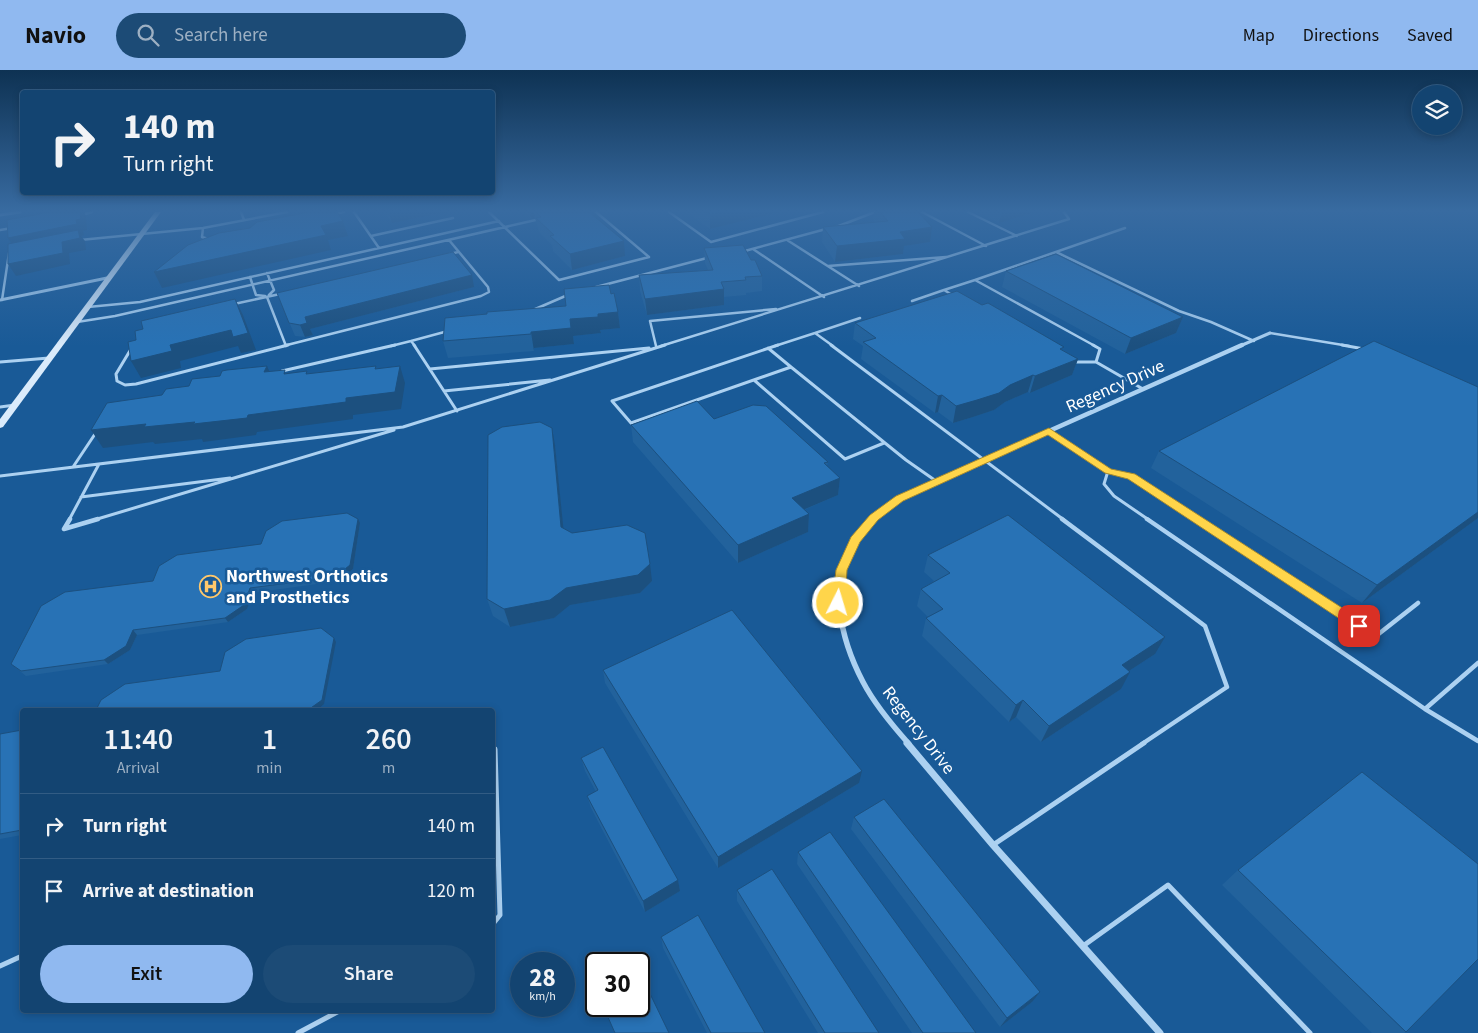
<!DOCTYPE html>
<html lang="en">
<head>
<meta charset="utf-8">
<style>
  :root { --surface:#134471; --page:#1c4b76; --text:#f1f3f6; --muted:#9db0c3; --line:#325c84; --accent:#90b9f0 }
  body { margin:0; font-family:"Source Sans 3",sans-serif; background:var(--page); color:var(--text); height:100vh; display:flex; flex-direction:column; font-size:19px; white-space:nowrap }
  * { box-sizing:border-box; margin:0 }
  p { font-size:16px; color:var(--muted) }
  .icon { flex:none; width:28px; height:28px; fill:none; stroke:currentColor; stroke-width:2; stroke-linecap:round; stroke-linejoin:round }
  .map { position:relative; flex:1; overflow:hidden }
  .details { position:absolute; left:20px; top:638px; width:475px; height:305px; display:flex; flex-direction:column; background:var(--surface); border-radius:5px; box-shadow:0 2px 8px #0003,0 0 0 1px var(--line) }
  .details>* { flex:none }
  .guide { position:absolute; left:20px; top:20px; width:475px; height:105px; border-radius:5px; box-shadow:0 2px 8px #0003,0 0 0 1px var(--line); background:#134471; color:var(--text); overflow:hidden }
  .buttons { position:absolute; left:1412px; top:15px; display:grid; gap:10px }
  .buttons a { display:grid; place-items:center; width:50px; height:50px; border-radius:50%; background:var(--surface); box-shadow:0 2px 8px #0003,0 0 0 1px var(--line); font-size:25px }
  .speed { position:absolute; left:510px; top:882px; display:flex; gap:10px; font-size:25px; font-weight:700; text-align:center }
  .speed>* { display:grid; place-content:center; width:65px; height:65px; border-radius:50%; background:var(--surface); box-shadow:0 2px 8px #0003,0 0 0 1px var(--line); line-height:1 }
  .speed small { font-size:12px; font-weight:400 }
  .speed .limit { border:2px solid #111; border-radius:8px; background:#fff; color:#111 }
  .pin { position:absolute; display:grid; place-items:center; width:42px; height:42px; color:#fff; margin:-21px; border-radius:10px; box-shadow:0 2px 8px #0006 }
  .me { position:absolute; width:55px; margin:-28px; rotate:5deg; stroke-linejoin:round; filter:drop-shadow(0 0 4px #0008) }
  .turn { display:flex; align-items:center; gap:18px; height:105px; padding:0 20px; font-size:22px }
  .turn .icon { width:65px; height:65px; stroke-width:2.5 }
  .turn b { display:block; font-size:35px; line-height:42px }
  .eta { display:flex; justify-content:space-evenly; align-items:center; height:85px; text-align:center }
  .eta b { font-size:30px; font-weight:600; line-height:35px }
  .button { display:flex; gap:10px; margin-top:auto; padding:10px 20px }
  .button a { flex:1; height:58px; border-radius:30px; background:var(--accent); color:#111; font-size:20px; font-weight:600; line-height:58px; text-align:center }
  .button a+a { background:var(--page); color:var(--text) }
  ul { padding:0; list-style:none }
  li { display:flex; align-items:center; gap:15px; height:65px; padding:0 20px; border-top:1px solid var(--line) }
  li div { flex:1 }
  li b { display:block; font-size:19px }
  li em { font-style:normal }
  header { display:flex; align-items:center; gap:30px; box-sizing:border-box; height:70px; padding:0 25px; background:var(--accent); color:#111 }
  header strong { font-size:24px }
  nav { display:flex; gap:28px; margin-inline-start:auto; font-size:18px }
  .search { width:350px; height:45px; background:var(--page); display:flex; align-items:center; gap:12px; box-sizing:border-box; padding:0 18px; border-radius:28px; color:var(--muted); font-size:19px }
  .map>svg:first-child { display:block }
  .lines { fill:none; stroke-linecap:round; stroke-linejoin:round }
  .service-far3 { stroke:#acd1f1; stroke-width:2.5 }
  .service-far2 { stroke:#acd1f1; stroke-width:3 }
  .service-far1 { stroke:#acd1f1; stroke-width:4.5 }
  .service { stroke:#acd1f1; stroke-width:5 }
  .minor-far3 { stroke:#acd1f1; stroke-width:3 }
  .minor-far2 { stroke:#acd1f1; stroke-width:4.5 }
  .minor-far1 { stroke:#acd1f1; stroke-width:5.5 }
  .minor { stroke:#acd1f1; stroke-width:7 }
  .secondary { fill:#daebfb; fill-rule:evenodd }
  .wall { fill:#22629c }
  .shaded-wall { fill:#1c507f }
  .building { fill:#2872b5; stroke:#1c507f }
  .route { fill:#ffd54a; stroke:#a68a30 }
  .labels { text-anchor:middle; stroke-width:5; stroke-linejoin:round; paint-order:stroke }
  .street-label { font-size:18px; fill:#fff; stroke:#195a97 }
  .poi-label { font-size:18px; font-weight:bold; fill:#fff; stroke:#195a97; text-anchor:start }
</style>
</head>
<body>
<header>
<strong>Navio</strong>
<div class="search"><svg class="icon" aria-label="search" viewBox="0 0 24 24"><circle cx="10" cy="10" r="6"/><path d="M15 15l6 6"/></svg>Search here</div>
<nav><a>Map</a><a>Directions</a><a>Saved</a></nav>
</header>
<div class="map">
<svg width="1478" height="963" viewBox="0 0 1478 963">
  <rect width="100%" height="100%" fill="#195a97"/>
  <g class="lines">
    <path class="service-far3" d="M241,142L244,150
      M354,142L379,178
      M489,142L559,210L649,187L596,142
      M669,142L711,172L823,142
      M922,142L986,176
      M968,142L1017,166
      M334,144L344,142
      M82,145L92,142
      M836,157L875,142
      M203,158L202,167L208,169
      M0,160L12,158
      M371,166L453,148
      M80,170L203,158L287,142
      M787,170L859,216
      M753,179L824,227
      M741,182L826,159
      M1056,182L1179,241L1211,252L1254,271
      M450,184L458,182
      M828,196L946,187
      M267,203L274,220L269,225
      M250,207L256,225L265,226
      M596,217L707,188
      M944,220L975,210
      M267,227L286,276
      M2,230L9,183
      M912,231L944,220L954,226
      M234,234L280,224
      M88,237L140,232L499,151
      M533,240L570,224
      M77,252L115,246L540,149
      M815,263L860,248
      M1270,263L1349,276
      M283,276L481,226L489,222L488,217L449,170
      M391,276L411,271
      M415,276L411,271L448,261
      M656,276L650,251L776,239
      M661,276L1069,149L1064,142
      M775,276L815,263L833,276
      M1095,276L975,210L1125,158"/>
    <path class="service-far2" d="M414,275L457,341
      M778,275L612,331L631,353L791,297L906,390L936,411
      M831,275L1064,450
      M1093,275L1100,279L1096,292L1143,319
      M1342,275L1364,279
      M768,278L791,297
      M131,279L116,304L117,311L125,315L136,314L288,275
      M0,292L49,288
      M1073,292H1096
      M430,299L649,278
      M282,301L395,275
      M754,310L845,389L884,373
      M444,321L550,310
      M0,337L15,335
      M1049,361L1108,401L1132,406L1199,450
      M73,397L97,361
      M1108,401L1104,414L1114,426L1149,450
      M0,406L403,357L665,275
      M81,427L230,408
      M69,450L99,394
      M94,450L394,360"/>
    <path class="service-far1" d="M70,449L64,459L98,449
      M1062,449L1205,556L1227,617L1142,674
      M1147,449L1425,639L1478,671
      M1197,449L1376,566L1418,533
      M1425,639L1478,593"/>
    <path class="service" d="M492,679H495L500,845L492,855
      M993,775L1144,673
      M1083,876L1168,815L1310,963
      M0,896L22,886
      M298,963L341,940"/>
    <path class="minor-far3" d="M0,145L20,142
      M0,230L107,208
      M1240,276L1270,263"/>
    <path class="minor-far2" d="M872,450L899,428L1242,275"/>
    <path class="minor-far1" d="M873,449C868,455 861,462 856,469C826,512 841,570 863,612C875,635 892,655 909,674"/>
    <path class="minor" d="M907,673L993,775L1160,963"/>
    <path class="secondary" d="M155,142H161L3,357L0,358V349Z"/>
  </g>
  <path class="wall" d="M384,142H446L392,153Z
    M524,142H589L625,186L572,200L553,181L552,175L539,162L535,148L531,149Z
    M686,142H778L710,159Z
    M874,142H918L930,172L904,176L903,184L835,192L822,172L823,157L875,152L873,149Z
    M976,142H1035L999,153Z
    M704,178L751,190L762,206V221L746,223V225L724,227V235L647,245L640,221L639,205L708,200L705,193Z
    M1006,201L1183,247L1176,263L1125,284L1002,217Z
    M474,217L310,259L313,265L305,267L295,266L277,223Z
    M611,224L618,242L620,258L600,260L601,263L573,266L574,274L534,278V281L448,288L443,271Z
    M855,253L1063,280L1078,289L1072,305L1030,323L1028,322L1005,332L994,340L973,347L953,353L938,342L935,343L861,289L863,276L853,269Z
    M1478,317V448L1362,533L1151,398L1159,381Z
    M714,349L828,392L827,396L840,408L838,425L804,440L809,444L808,462L738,493L633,372L631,355Z
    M555,375L563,458L652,511L640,523L570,535L554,548L510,557L493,546L487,529Z
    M360,453L353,499L338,511L253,523L247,539L228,552L137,565L130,580L108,594L26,606L11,594L153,511L261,474Z
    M928,485L1155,584L1129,601L1121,619L1041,672L1016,647L1009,652L922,566L926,548L928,547L917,536L921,519L934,511L924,502Z
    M603,600L859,713L718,798L605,613Z
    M22,660V765L0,769V664Z
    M581,688L678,810L680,821L645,842L591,738L587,726L596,722L585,701Z
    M854,747L1032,932L1000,957L851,759Z
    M798,782L976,963H912L797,794Z
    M1238,800L1406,962L1404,963H1372L1222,815Z
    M737,820L879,963H818L737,831Z
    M661,867L765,963H707L663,878Z"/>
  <path class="shaded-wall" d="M80,142H84L86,146L87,160L83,161L84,165L81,166L85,171L86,180L69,183L70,194L16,206L8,194L15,179L8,168Z
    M389,142H446L392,153Z
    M530,142H534L535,148L531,149Z
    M722,142H778L710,159V144Z
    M1002,142H1035L999,153Z
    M343,151L348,166L328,170L331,180L162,218L154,202L321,156Z
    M932,157L930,172L904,176L903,184L835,192L837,176L900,162Z
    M624,171L625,186L572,200L570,184Z
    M472,205L474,217L310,259L313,265L305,267L300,255L305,247Z
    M724,219V235L647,245L645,229Z
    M235,229L243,245L256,280L241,283L238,276L180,291L181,298L141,308L131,291L170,275Z
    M618,242L620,258L600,260L601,263L573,266L574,274L534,278V281L531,262L570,249L598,244Z
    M1183,247L1176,263L1125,284L1131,268Z
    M1078,289L1072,305L1030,323L1035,306Z
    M267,296L274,312L264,302Z
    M400,296L405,313L401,339L353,345V349L257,362L256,365L203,372L202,369L155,374L153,372L103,378L91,360L146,354L248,345L346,328Z
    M1033,305L1028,322L1005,332L994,340L973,347L953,353L956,336Z
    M942,325L938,342L935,343L938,326Z
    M552,358L555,375L565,474L561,457Z
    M840,408L838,425L791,445L792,428Z
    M1478,442V448L1362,533L1377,515Z
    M809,444L808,462L738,493V475Z
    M358,449L360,453L353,499L338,511L335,507Z
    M650,494L652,511L640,523L570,535L554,548L510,557L504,539L566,518Z
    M250,518L253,523L247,539L228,552L225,548Z
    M133,560L137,565L130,580L108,594L104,590Z
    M1165,567L1155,584L1112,612L1122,595Z
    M334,568L336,572L324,634L317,640H308Z
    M1130,602L1121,619L1041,672L1049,656Z
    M1023,630L1016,647L1009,652L1016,635Z
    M862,701L859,713L718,798V787Z
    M678,810L680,821L645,842L643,831Z
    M1040,922L1032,932L1000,957L1007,948Z"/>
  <path class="building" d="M50,142H80L81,149L76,150L77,154L8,168L7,150Z
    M309,142H337L343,151L321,156L326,165L154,202L188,175L219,163L250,158L257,152Z
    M536,142H589L624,171L570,184L550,166L554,165L536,148L541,147Z
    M706,142H722L710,144Z
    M880,142H918L932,157L900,162L905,169L837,176L823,157L888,151Z
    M78,160L80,168L62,172L63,183L8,194V174Z
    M743,175L751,190H755L762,206L745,207L746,210L721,212L724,219L645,229L639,205L713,200L704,178Z
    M453,182L472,205L305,247L307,253L300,255L289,253L277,223Z
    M1056,184L1183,247L1131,268L1006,201Z
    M609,215L611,224L614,223L618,242L598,244V247L570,249L571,258L531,262V264L443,271L445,248L487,244V242L566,236L564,219Z
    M957,221L982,235L988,233L1064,277L1060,279L1078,289L1035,306L1033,305L1010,315L999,323L977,330L956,336L942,325L938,326L863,272L876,268L855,253Z
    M235,229L248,263L233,267L231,260L170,275L172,281L131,291L128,272L136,270L135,261L143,259L141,251Z
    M1374,271L1478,317V442L1377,515L1159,381Z
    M267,296L264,302L285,300L284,304L307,301L306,304L376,296L375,299L400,296L395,322L346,328V332L248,345L247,348L193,354L195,352L144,357L146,354L91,360L107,333L162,325L166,319L189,316L192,309L220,306L222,301L227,300Z
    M697,331L714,349L753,335L766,336L828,392L824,393L840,408L792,428L809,444L738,475L631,355Z
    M540,352L552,358L561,457L572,463L627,455L645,463L650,494L638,505L566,518L550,530L504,539L487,529L488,365L502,357Z
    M347,443L358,449L350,495L335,507L250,518L244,535L225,548L133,560L126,576L104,590L21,601L11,594L41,536L65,522L153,511L159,496L177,485L261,474L266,461L282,451Z
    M1008,445L1165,567L1122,595L1130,602L1049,656L1023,630L1016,635L926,548L943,539L921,519L950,503L928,485Z
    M732,540L862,701L718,787L603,600Z
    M321,558L334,568L322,630L308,640H96L101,630L125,614L220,601L225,582L246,569Z
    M22,660V760L0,764V664Z
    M603,677L678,810L643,831L587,726L598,720L581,688Z
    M1362,702L1478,794V889L1406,962L1238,800Z
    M884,729L1040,922L1007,948L854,747Z
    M830,762L976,963H923L798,782Z
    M772,799L879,963H825L737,820Z
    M698,845L765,963H711L661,867Z
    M631,886L635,894H619Z
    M639,901L669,963H615L603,936H639Z
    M596,908V921L592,911Z"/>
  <linearGradient id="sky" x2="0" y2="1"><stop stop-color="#0e3253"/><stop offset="0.51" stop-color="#386ba1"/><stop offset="1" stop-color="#386ba1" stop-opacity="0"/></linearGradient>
  <rect width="1478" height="276" fill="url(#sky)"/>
  <path class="route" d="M1049,358L1111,399L1135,404L1364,552L1365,556L1364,559H1355L1128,409L1105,403L1048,365L903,431L878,450L860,472L847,500L845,533L843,536H834L832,533L836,500L851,467L870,445L896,426Z"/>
  <defs>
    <symbol id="hospital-ring" viewBox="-11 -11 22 22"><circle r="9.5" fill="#195a97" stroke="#ffc86c" stroke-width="1.5"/><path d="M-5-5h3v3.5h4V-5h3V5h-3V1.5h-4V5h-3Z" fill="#ffc86c"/></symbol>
  </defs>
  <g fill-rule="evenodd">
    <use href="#hospital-ring" x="198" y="504" width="25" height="25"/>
  </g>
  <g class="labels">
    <g class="street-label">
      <text transform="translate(1115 316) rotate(-24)" y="6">Regency Drive</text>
      <text transform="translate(919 660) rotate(52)" y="6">Regency Drive</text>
    </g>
    <g class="poi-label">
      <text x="226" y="512">Northwest Orthotics<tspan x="226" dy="21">and Prosthetics</tspan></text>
    </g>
  </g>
</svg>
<div class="buttons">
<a><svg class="icon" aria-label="layers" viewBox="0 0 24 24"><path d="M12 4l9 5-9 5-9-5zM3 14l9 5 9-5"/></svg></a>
</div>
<div class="speed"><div>28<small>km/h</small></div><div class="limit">30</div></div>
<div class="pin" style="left:1359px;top:556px;background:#d93025"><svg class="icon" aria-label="arrive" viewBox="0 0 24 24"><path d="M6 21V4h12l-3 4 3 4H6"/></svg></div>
<svg class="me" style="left:838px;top:533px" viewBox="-20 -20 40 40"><circle r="17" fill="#ffd54a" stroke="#fff" stroke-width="3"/><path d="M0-11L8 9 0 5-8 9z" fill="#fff"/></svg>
<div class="guide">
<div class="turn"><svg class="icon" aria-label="right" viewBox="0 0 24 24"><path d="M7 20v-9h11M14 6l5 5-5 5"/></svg><div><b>140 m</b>Turn right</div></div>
</div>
<section class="details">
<div class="eta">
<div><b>11:40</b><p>Arrival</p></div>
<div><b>1</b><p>min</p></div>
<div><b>260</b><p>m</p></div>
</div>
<ul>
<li><svg class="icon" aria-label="right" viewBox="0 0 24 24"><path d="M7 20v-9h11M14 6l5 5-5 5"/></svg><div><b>Turn right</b></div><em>140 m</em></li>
<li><svg class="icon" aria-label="arrive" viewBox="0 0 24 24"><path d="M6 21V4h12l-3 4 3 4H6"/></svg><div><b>Arrive at destination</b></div><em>120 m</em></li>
</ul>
<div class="button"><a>Exit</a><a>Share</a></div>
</section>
</div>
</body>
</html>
